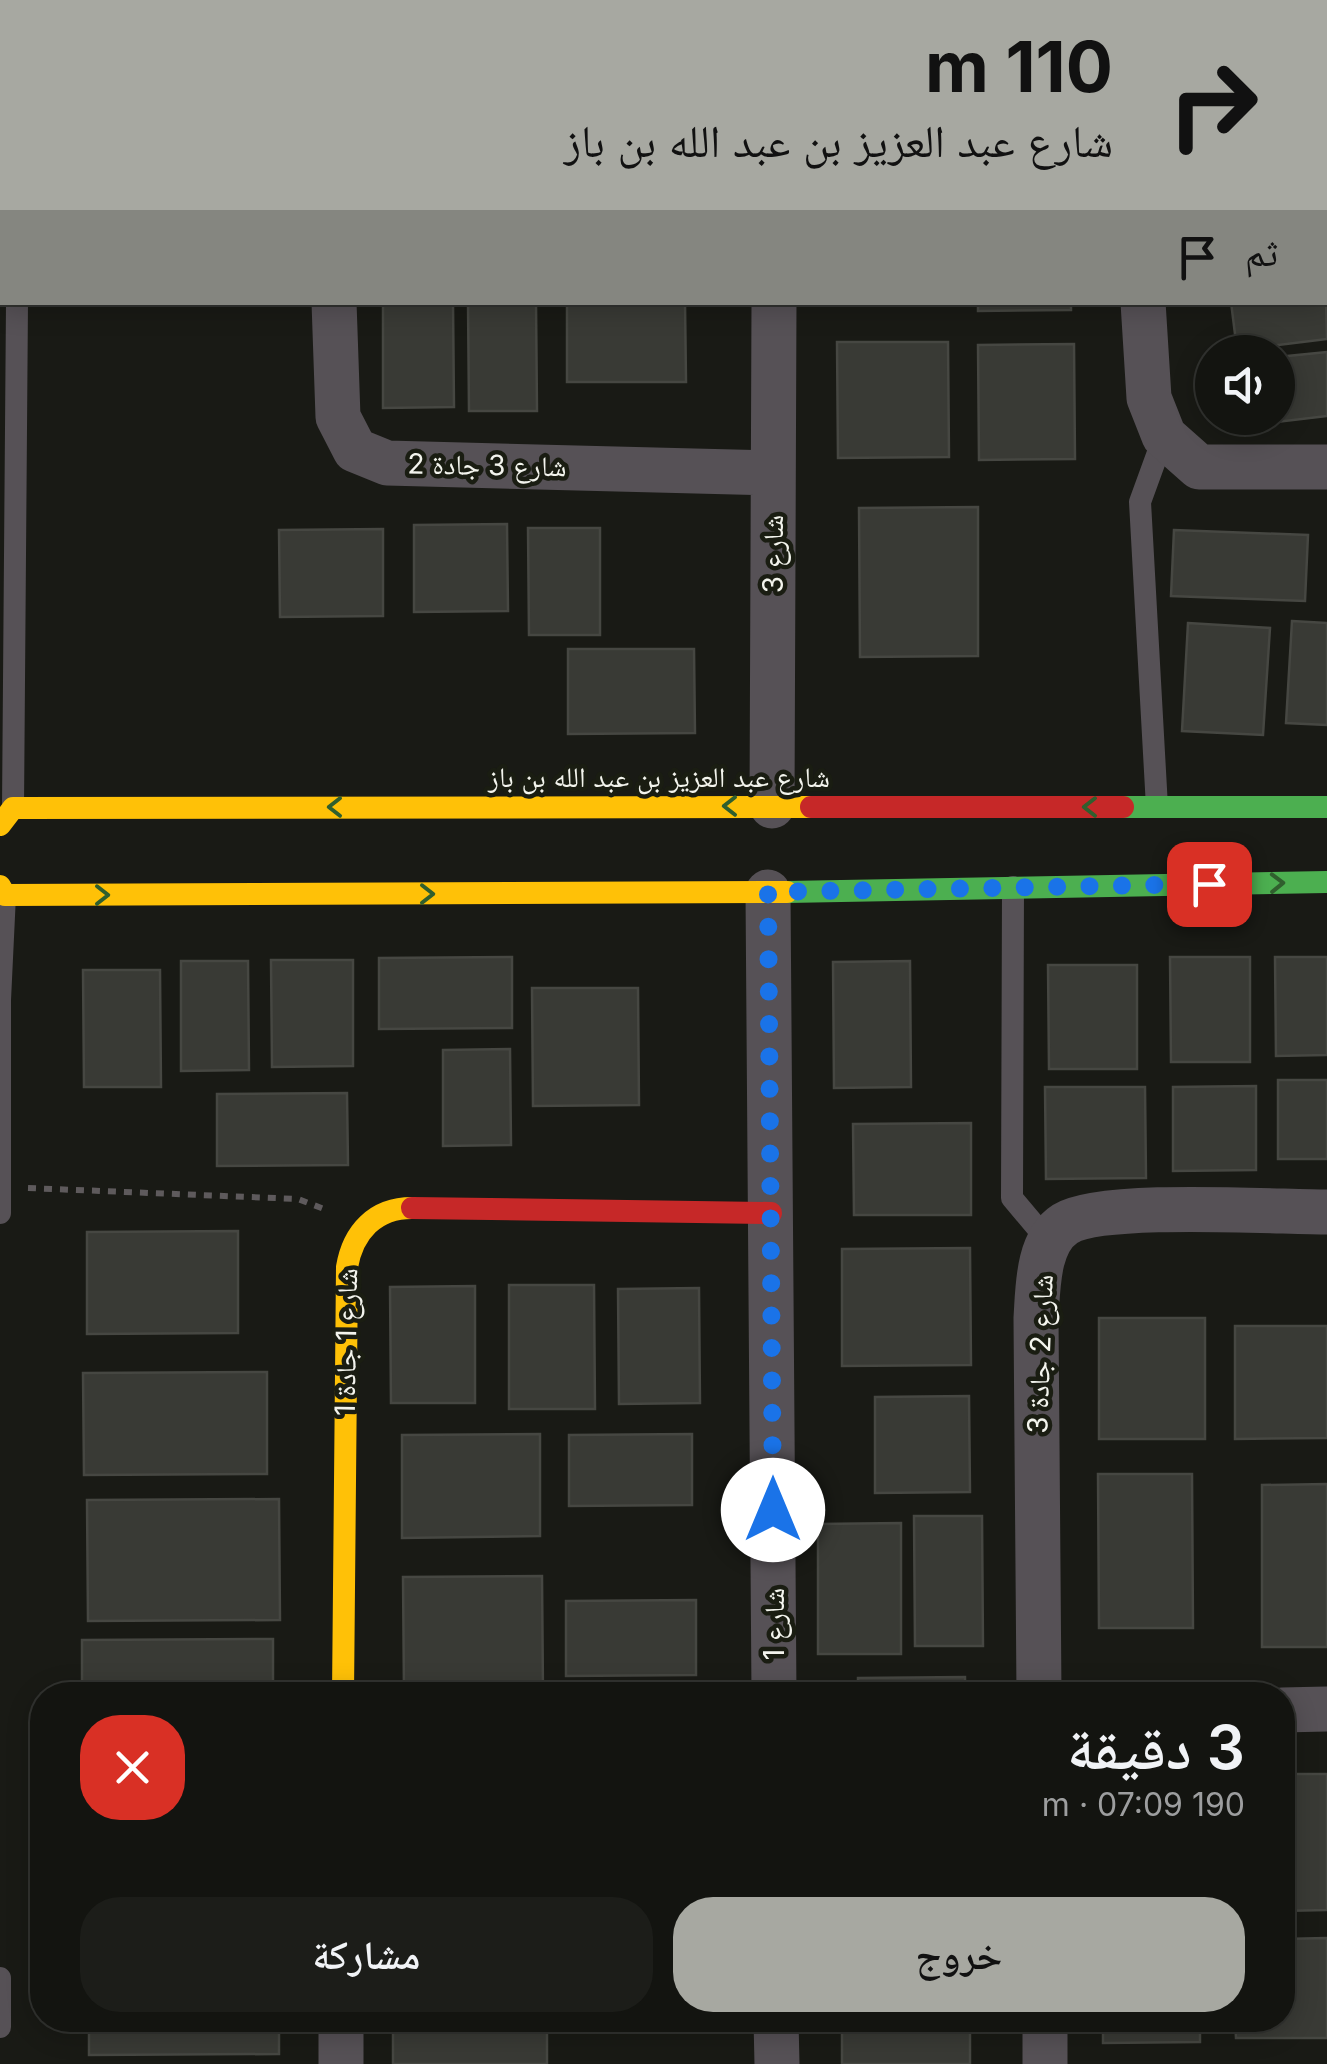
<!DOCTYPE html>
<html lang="ar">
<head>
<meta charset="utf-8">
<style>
  :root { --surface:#131410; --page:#1c1d19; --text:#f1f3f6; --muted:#9d9e9f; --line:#323330; --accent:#a7a8a1 }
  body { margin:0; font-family:Inter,"Noto Naskh Arabic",sans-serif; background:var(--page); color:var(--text); direction:rtl; height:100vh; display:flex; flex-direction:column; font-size:38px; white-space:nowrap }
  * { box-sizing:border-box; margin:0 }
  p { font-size:32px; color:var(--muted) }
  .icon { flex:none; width:55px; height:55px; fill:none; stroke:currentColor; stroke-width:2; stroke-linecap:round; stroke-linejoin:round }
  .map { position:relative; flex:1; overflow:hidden; direction:ltr }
  .panel { position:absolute; left:30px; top:1682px; width:1265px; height:350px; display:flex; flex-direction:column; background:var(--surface); border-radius:40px; box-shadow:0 5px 25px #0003,0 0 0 2px var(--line); direction:rtl }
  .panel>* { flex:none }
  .hud { position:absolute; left:0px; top:0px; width:1328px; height:305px; box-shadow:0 5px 25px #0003,0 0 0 2px var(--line); direction:rtl; background:#a7a8a1; color:#111; overflow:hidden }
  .buttons { position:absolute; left:1195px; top:335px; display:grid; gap:20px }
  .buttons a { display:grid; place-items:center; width:100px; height:100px; border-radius:50%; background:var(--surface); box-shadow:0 5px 25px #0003,0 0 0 2px var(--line); font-size:50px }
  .pin { position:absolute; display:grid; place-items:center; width:85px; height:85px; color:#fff; margin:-42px; border-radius:20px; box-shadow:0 5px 15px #0006 }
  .me { position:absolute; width:110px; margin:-55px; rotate:0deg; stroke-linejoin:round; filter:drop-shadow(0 0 8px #0008) }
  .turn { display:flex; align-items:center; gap:35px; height:210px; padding:0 50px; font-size:45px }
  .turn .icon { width:130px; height:130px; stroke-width:2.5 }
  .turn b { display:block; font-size:70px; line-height:85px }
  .then { display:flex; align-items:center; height:95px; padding:0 50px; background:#0003; gap:20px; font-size:38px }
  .round { display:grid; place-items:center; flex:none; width:105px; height:105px; border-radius:40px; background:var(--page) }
  .headline { display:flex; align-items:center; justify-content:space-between; height:170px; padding:0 50px }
  h1 { font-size:60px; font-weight:600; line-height:75px }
  .cta { display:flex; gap:20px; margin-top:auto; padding:20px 50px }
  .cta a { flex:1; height:115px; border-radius:40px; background:var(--accent); color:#111; font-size:40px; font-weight:600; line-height:115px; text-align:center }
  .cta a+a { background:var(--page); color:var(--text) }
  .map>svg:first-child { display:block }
  .building { fill:#393a35; stroke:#464742; stroke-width:2.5 }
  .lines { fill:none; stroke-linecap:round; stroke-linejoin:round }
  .path { stroke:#5e5a5c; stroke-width:6; stroke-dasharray:8 8; stroke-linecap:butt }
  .lane { stroke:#565156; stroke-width:22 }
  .street { stroke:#565156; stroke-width:45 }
  .fast { stroke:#4caf50; stroke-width:22 }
  .slow { stroke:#ffc107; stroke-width:22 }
  .jam { stroke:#c62828; stroke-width:22 }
  .oneway { stroke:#305f2e }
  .route { stroke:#1a73e8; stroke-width:18; stroke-dasharray:0 32.4 }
  .labels { text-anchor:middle; stroke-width:9; stroke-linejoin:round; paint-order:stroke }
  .street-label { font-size:28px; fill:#f3f4ed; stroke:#1a1d12 }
</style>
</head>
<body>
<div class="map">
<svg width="1327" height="2064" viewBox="0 0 1327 2064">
  <rect width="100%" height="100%" fill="#191a15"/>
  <path class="building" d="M852,0H960V2H852Z
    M1325,263L1327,339L1237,350L1231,302H1325Z
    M383,302H453L454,407L383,408Z
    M468,302H536L537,411H469Z
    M567,302H685L686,382H567Z
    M978,302H1071V310L978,311Z
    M837,342H948L949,457L838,458Z
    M1074,344L1075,459L979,460L978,345Z
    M1327,352V416L1234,427L1233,418H1278V357Z
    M978,507V656L860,657L859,508Z
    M507,524L508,611L414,612V525Z
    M528,528H600V635H529Z
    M383,529V616L280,617L279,530Z
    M1174,530L1308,535L1305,601L1171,596Z
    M1292,621L1327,623V725L1286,723Z
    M1188,623L1270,628L1263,735L1182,731Z
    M568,649H694L695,733L568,734Z
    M512,957V1028L379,1029V958Z
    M1170,957H1250V1062H1171Z
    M1275,957H1327V1055L1276,1056Z
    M271,960H353V1066L272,1067Z
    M181,961H248L249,1070L181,1071Z
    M910,961L911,1087L834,1088L833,962Z
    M1048,965H1137V1069H1049Z
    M83,970H160L161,1087H84Z
    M532,988H638L639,1105L533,1106Z
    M510,1049L511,1145L443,1146V1050Z
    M1278,1080H1327V1159H1278Z
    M1256,1086V1170L1173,1171V1087Z
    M1045,1087H1145L1146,1178L1046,1179Z
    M347,1093L348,1165L217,1166V1094Z
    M971,1123V1215H854L853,1124Z
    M238,1231V1333L87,1334V1232Z
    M970,1248L971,1365L842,1366V1249Z
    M509,1285H594L595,1409H509Z
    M475,1286V1403H391L390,1287Z
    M699,1288L700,1403L619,1404L618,1289Z
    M1099,1318H1205V1439H1099Z
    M1235,1326H1327V1438L1235,1439Z
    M267,1372V1474L84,1475L83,1373Z
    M969,1396L970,1492L875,1493V1397Z
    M540,1434V1536L402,1538V1435Z
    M692,1434V1505L569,1506V1435Z
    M1098,1474H1192L1193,1628H1099Z
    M1327,1484V1647H1262V1485Z
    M279,1499L280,1620L88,1621L87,1500Z
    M914,1516H982L983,1646H915Z
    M901,1523V1654H818V1524Z
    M542,1576L543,1692L404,1693L403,1577Z
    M696,1600V1675L566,1676V1601Z
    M273,1639V1695H82V1640Z
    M965,1677V1695H858V1678Z
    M693,1692V1695H558V1693Z
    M1282,1774H1327V1910L1282,1911Z
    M1327,1938V2038H1236L1235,2020H1282V1939Z
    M89,2020H279V2054L89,2055Z
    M393,2020H547V2064H393Z
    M842,2020H970V2064H842Z
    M1103,2020H1200V2042L1103,2043Z"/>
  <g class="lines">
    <path class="path" d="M28,1188L298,1199L324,1209"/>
    <path class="lane" d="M21,2V0
      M1157,807L1140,502L1164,436
      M13,808L17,302
      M1013,887L1012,1198L1049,1242
      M0,1213V1000L5,895
      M0,1978V2027"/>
    <path class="street" d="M1123,0V2
      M335,2V0
      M775,2V0
      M334,302L338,417L355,450L387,463L773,473
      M1143,302L1149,398L1164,436L1199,467H1327
      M772,806L774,302
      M768,892L774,1695
      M1039,1695L1036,1318C1038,1289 1037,1242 1065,1224C1101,1201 1275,1212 1327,1212
      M1282,1710L1327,1709
      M776,2020L777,2064
      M1045,2020V2064
      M341,2064V2020"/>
    <path class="fast" d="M1123,807H1327
      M787,892L1327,882"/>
    <path class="slow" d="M0,825L13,808L811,807
      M0,886L5,895L787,892
      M343,1695L347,1267C353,1232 375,1208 412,1208"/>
    <path class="jam" d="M811,807H1123
      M412,1208L771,1213"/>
  </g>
  <defs><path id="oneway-chevron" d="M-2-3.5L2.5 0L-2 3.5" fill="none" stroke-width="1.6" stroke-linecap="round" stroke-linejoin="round" transform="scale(2.5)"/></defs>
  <g class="oneway">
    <use href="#oneway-chevron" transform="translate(730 806) rotate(180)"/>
    <use href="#oneway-chevron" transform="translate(335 807) rotate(180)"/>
    <use href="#oneway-chevron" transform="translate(1090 807) rotate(-180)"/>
    <use href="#oneway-chevron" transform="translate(1277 883) rotate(-1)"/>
    <use href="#oneway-chevron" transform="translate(427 894)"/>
    <use href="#oneway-chevron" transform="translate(102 895)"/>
  </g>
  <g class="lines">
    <path class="route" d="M773,1510L768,892L1209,884"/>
  </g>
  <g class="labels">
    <g class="street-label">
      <text transform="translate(487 465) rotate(1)" y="10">شارع 3 جادة 2</text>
      <text transform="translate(773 554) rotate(-90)" y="10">شارع 3</text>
      <text x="659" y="787">شارع عبد العزيز بن عبد الله بن باز</text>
      <text transform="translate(346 1342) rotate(-89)" y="10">شارع 1 جادة 1</text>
      <text transform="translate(1040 1354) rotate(-88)" y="10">شارع 2 جادة 3</text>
      <text transform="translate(774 1624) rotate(-90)" y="10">شارع 1</text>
    </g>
  </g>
</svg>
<div class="buttons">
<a><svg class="icon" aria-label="sound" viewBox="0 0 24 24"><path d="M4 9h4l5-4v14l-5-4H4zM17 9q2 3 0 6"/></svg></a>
</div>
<div class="pin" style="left:1209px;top:884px;background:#d93025"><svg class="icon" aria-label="arrive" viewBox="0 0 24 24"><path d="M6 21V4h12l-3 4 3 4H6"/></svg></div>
<svg class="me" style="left:773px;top:1510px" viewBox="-20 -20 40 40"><circle r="19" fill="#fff"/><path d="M0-13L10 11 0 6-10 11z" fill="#1a73e8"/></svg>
<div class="hud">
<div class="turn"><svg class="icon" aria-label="right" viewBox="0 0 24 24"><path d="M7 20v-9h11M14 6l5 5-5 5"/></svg><div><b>110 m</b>شارع عبد العزيز بن عبد الله بن باز</div></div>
<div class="then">ثم<svg class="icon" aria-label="arrive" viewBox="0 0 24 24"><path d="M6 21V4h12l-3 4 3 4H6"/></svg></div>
</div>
<section class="panel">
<div class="headline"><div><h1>3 دقيقة</h1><p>190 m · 07:09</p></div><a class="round" style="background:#d93025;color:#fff"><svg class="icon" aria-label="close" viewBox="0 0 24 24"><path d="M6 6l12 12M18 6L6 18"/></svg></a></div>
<div class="cta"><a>خروج</a><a>مشاركة</a></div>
</section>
</div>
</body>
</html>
